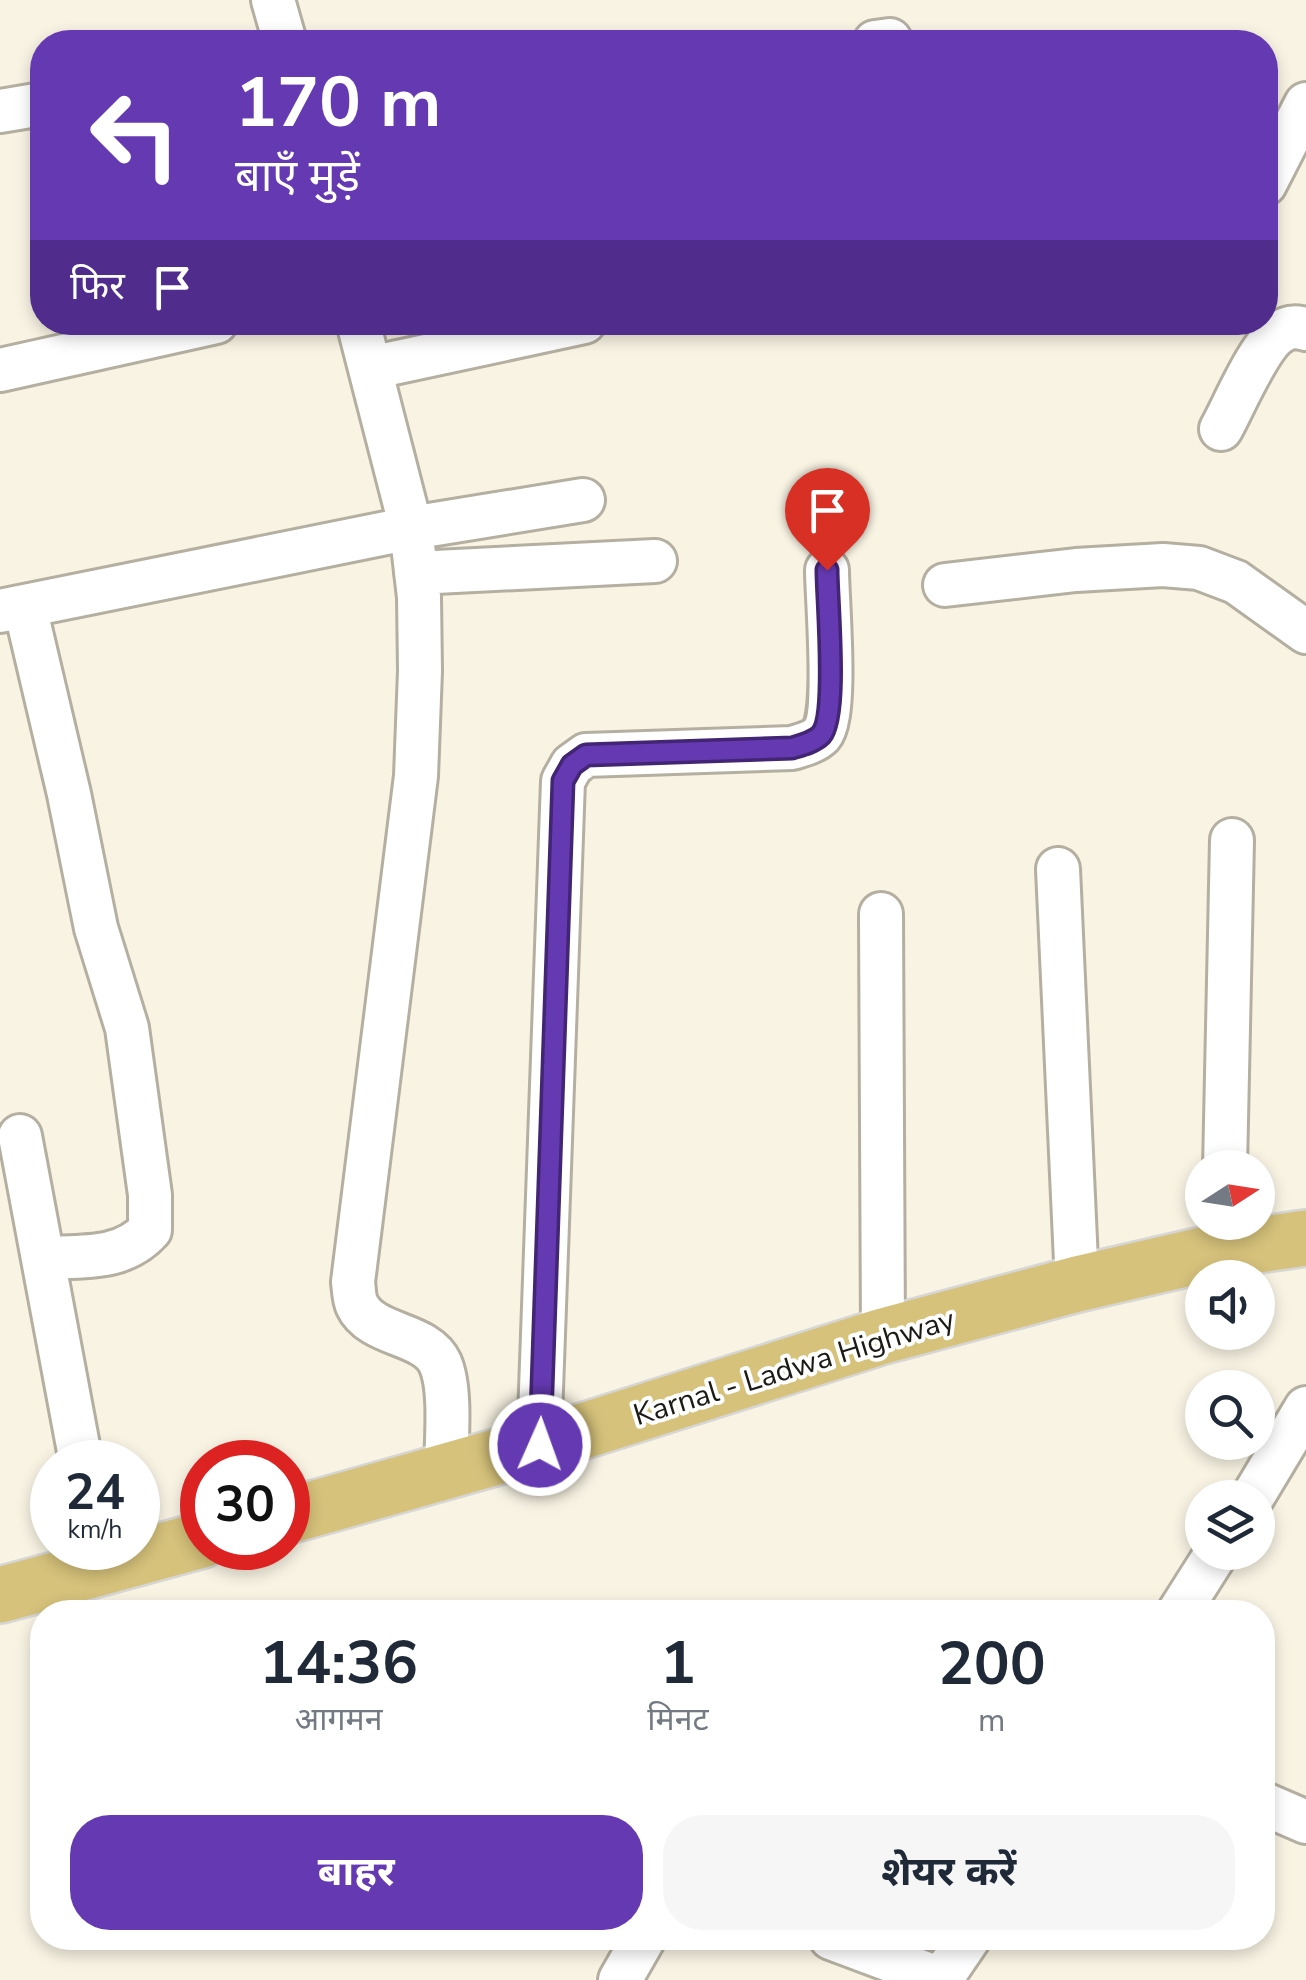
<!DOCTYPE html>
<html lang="hi">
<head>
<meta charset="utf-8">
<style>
  :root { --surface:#fff; --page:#f6f6f7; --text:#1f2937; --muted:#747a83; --accent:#6539b1 }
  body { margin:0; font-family:"Nunito Sans","Noto Sans Devanagari",sans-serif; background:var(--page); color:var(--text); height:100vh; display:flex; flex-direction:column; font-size:38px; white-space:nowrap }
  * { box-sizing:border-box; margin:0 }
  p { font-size:32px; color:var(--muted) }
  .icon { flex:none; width:55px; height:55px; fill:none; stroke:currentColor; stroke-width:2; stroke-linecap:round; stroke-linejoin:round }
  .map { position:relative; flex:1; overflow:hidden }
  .sheet { position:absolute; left:30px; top:1600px; width:1245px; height:350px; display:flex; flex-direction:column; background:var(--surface); border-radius:40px; box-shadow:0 5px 15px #0003 }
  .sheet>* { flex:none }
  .hud { position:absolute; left:30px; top:30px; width:1248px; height:305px; border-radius:40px; box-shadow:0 5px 15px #0003; background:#6539b1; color:#fff; overflow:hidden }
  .needle { width:65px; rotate:78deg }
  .fabs { position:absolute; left:1185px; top:1150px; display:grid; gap:20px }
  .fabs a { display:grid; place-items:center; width:90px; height:90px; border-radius:50%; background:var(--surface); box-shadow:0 5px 15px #0003; font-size:50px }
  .speed { position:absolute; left:30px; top:1440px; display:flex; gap:20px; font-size:50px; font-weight:700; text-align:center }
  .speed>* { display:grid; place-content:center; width:130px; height:130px; border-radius:50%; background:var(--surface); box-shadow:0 5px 15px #0003; line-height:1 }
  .speed small { font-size:25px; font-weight:400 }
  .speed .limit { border:15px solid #d22; background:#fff; color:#111 }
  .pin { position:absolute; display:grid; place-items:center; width:85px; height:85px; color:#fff; margin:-102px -42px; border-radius:50% 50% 50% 0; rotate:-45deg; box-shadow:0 0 10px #0007 }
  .pin .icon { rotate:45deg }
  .me { position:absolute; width:110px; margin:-55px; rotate:2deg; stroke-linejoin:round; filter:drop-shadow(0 0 8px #0008) }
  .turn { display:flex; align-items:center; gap:35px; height:210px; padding:0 40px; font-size:45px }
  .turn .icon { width:130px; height:130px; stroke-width:2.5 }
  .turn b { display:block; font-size:70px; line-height:85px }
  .then { display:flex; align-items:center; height:95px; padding:0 40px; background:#0003; gap:20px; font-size:38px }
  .eta { display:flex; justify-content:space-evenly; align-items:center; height:170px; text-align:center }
  .eta b { font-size:60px; font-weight:700; line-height:70px }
  .cta { display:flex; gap:20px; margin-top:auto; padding:20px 40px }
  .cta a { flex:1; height:115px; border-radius:40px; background:var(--accent); color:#fff; font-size:40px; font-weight:700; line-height:115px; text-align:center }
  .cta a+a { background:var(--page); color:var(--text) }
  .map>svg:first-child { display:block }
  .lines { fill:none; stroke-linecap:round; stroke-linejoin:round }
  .minor-casing { stroke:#b4afa0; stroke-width:48 }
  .primary-casing { stroke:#d6d6d5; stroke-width:60 }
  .minor { stroke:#fff; stroke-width:42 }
  .primary { stroke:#d6c27b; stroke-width:55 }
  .route-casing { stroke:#422573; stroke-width:25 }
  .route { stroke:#6539b1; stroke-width:18 }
  .labels { text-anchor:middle; stroke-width:8; stroke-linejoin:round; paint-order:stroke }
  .street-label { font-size:30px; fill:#1c1a14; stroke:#fff }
</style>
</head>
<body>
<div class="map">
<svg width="1306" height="1980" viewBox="0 0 1306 1980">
  <rect width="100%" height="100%" fill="#f8f3e3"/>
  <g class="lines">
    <defs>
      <path id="minor" d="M273,0L285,42
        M875,42L890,40
        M0,111L42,104
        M1265,184L1306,104
        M358,322L411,528L419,597L420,671L416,776L353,1282C354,1289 354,1299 357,1305C372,1337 426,1332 440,1363C452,1389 446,1444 446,1473
        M370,368L584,322
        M0,370L216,322
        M1221,429C1234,406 1260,342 1282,331C1290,326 1297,327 1306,329
        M416,573L655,561
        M945,585L1076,570L1163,565L1199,568L1236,582L1306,632
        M25,607L69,794L96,928L127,1028L150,1195V1230C122,1261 82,1256 43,1258
        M0,611L411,528L583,500
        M1058,869L1077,1284
        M881,914L883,1336
        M20,1136L81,1462
        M1225,1168L1232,840
        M539,1445L563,781L572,765L586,755L792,748C802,745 814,742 821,735C838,716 827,600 827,570
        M1252,1498L1306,1408
        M1179,1612L1217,1552
        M1262,1803L1306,1822
        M831,1938L943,1980
        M941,1979L969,1938
        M620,1980L644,1938"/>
      <path id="primary" d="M288,1516L539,1445L883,1336L1077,1284L1224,1250L1306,1238
        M0,1595L202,1540"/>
    </defs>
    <use href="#minor" class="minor-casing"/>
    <use href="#primary" class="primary-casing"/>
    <use href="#minor" class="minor"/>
    <use href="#primary" class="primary"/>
  </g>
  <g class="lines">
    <defs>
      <path id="route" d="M540,1445L563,781L572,765L586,755L792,748C802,745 814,742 821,735C838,716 827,600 827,570"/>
    </defs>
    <use href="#route" class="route-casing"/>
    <use href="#route" class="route"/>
  </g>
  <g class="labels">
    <g class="street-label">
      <text transform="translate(794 1367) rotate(-17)" y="10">Karnal - Ladwa Highway</text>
    </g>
  </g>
</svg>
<div class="fabs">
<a><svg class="needle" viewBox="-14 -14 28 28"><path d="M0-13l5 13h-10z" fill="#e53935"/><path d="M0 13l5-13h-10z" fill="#747a83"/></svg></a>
<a><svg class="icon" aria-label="sound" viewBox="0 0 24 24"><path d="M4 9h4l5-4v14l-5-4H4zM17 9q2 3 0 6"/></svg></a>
<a><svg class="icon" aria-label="search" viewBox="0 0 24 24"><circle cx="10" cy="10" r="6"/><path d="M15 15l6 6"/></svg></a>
<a><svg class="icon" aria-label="layers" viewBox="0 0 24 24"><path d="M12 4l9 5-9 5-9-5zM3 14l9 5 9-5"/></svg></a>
</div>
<div class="speed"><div>24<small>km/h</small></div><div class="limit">30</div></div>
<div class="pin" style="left:827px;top:570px;background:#d93025"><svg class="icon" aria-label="arrive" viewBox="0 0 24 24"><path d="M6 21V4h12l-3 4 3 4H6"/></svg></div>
<svg class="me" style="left:540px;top:1445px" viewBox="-20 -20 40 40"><circle r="17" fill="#6539b1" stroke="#fff" stroke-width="3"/><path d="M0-11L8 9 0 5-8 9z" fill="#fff"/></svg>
<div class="hud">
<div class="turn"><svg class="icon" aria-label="left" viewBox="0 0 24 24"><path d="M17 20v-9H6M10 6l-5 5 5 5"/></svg><div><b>170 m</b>बाएँ मुड़ें</div></div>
<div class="then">फिर<svg class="icon" aria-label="arrive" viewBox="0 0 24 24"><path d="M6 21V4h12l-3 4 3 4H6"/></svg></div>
</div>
<section class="sheet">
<div class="eta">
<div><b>14:36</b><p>आगमन</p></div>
<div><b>1</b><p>मिनट</p></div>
<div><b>200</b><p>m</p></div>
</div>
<div class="cta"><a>बाहर</a><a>शेयर करें</a></div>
</section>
</div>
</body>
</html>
